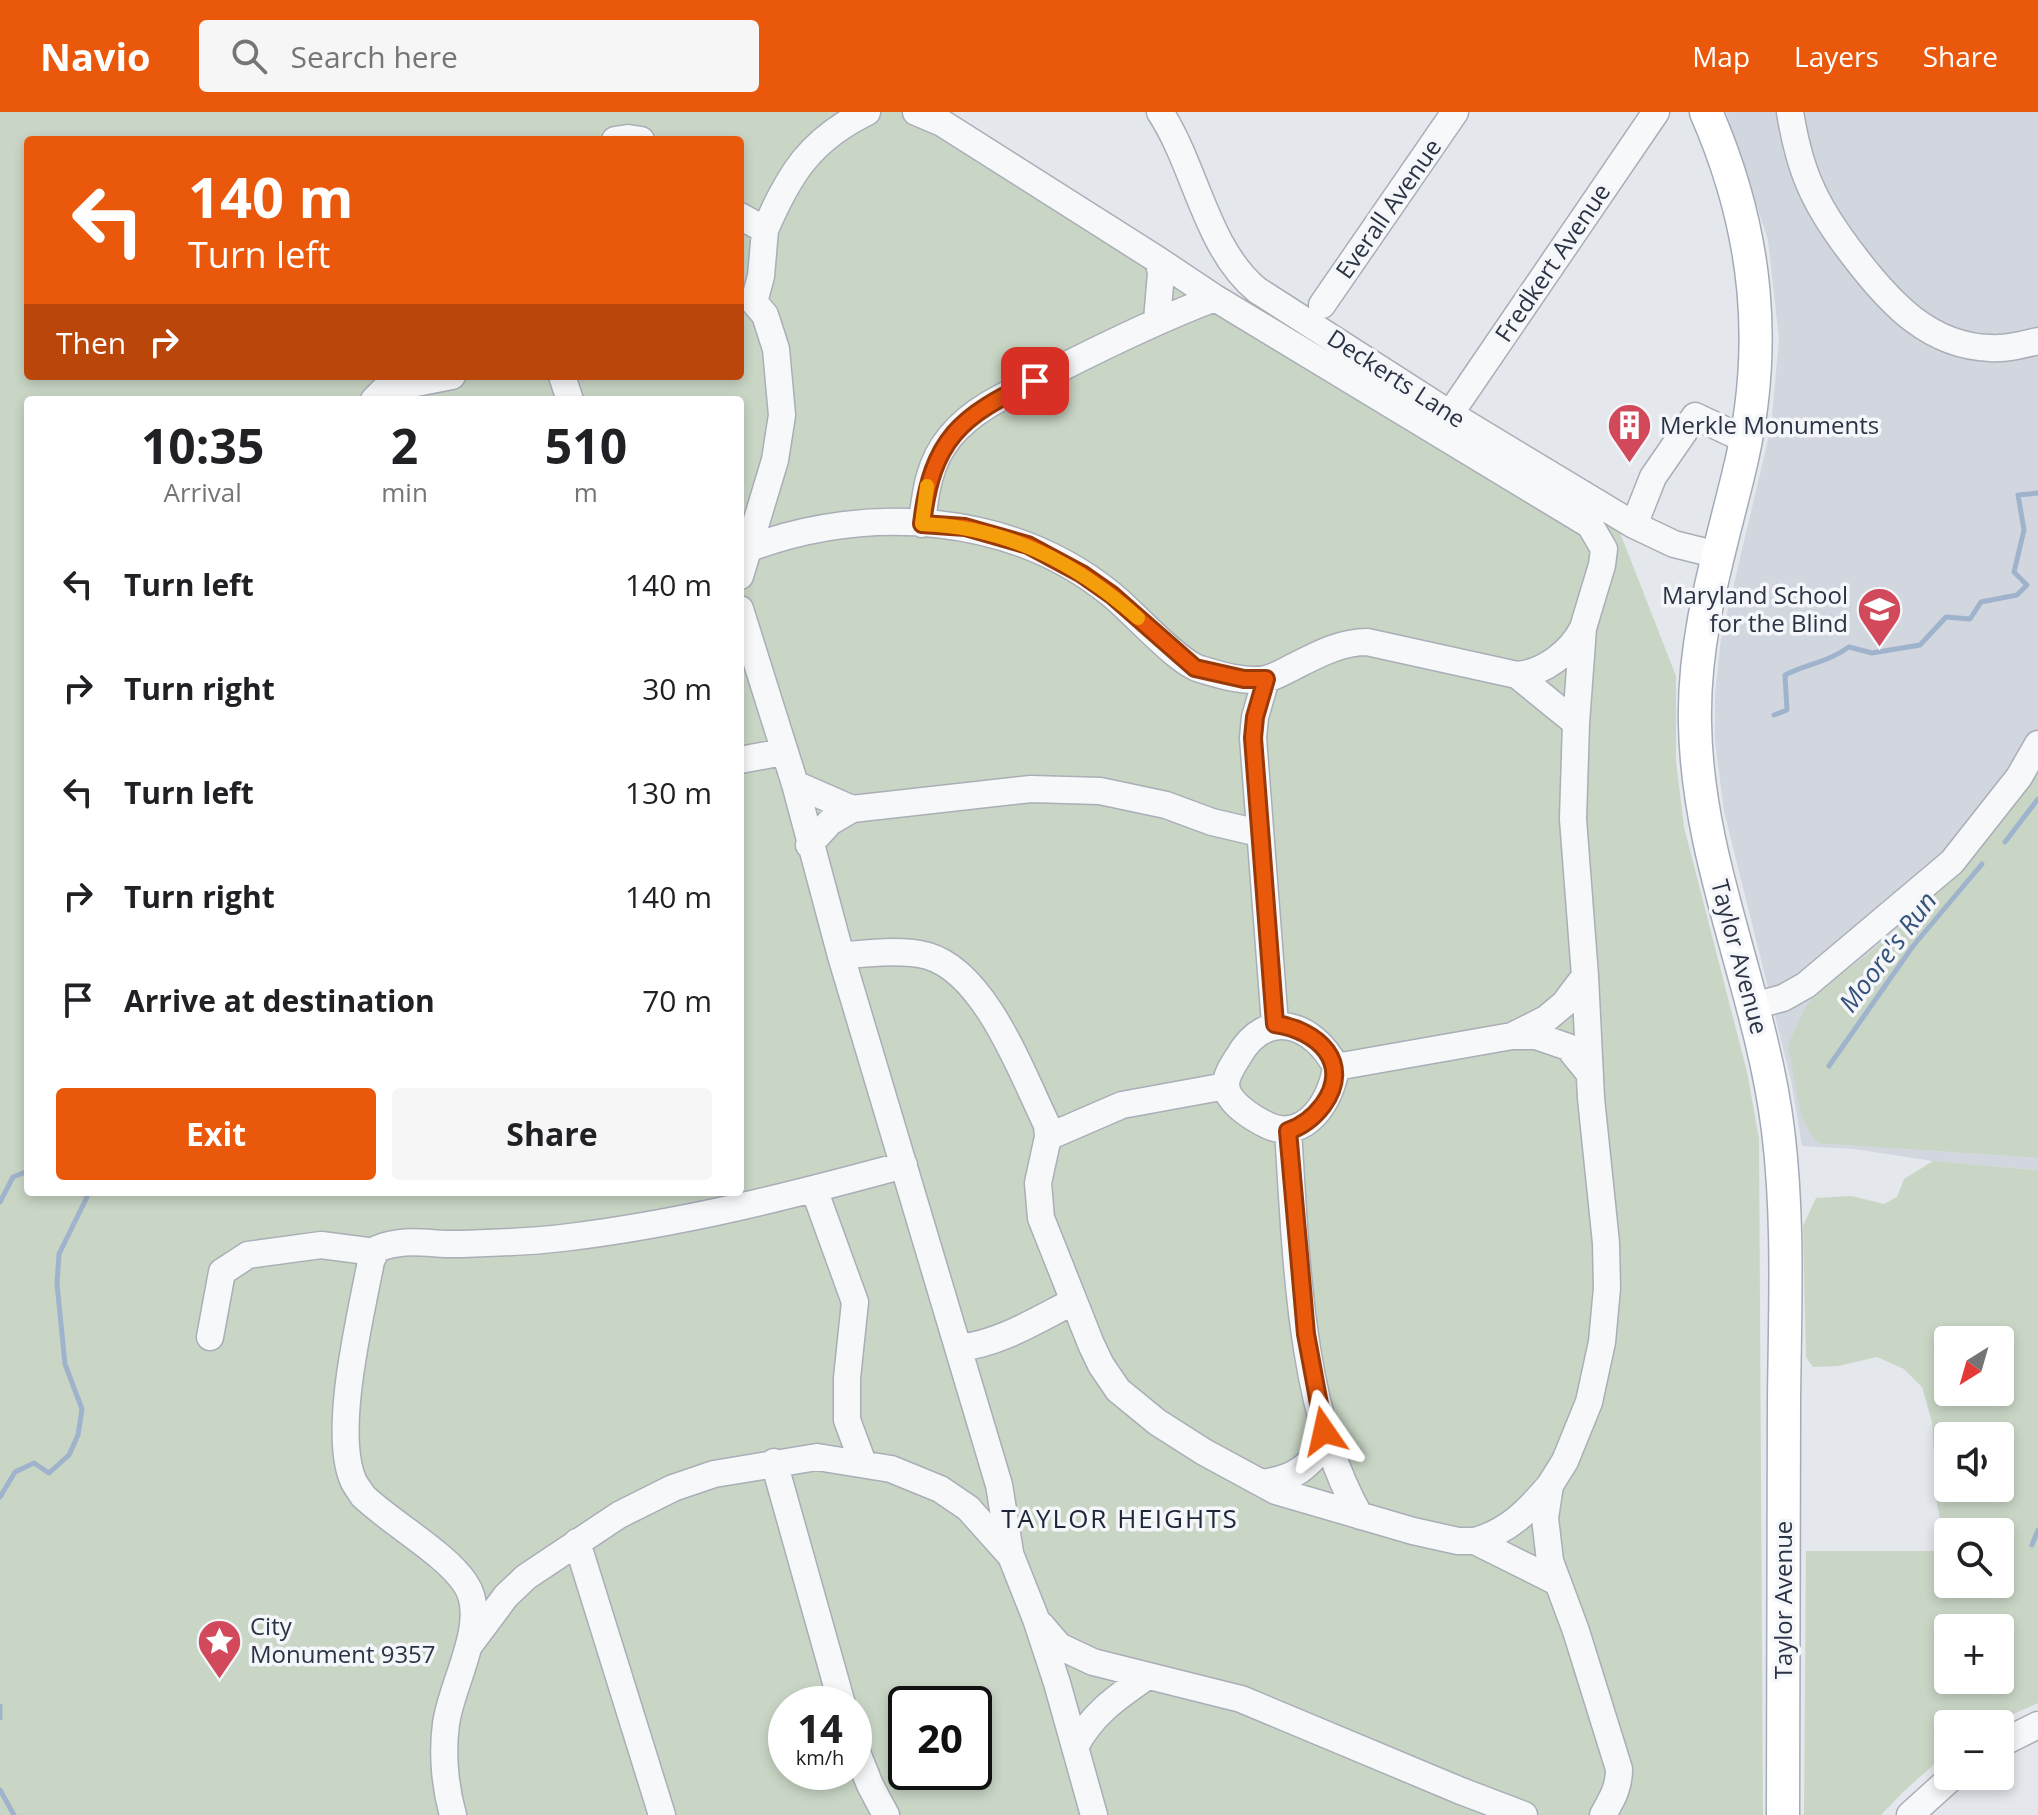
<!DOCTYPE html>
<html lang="en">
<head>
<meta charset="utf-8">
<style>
  :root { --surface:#fff; --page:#f6f6f6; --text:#202124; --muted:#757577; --accent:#ea580c }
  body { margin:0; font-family:"Open Sans",sans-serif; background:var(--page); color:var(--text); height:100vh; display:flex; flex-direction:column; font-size:30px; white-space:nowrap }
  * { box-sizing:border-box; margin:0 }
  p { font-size:26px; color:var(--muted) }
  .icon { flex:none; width:44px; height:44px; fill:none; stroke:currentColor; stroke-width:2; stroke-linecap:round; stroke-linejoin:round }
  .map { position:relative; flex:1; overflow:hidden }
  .details { position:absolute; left:24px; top:284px; width:720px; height:800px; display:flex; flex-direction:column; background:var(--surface); border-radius:8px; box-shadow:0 4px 12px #0003 }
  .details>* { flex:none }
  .hud { position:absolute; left:24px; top:24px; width:720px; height:244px; border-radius:8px; box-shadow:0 4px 12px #0003; background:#ea580c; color:#fff; overflow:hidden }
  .needle { width:52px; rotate:217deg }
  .controls { position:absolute; left:1934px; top:1214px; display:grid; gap:16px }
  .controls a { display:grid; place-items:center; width:80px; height:80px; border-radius:8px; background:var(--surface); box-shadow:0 4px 12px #0003; font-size:40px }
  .speed { position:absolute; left:768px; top:1574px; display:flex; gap:16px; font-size:40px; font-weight:700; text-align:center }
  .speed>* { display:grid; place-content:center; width:104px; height:104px; border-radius:50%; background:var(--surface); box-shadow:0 4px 12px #0003; line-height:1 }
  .speed small { font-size:20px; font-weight:400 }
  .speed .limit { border:4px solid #111; border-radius:12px; background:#fff; color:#111 }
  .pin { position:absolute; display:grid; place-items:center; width:68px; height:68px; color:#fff; margin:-34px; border-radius:16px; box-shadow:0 4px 12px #0006 }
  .me { position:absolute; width:88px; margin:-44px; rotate:349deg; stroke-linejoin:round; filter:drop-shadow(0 0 6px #0008) }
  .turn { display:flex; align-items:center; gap:28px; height:168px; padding:0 32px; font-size:36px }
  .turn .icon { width:104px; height:104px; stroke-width:2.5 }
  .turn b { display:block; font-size:56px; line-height:68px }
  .then { display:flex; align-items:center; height:76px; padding:0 32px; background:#0003; gap:16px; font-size:30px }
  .eta { display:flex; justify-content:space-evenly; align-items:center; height:136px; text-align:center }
  .eta b { font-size:48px; font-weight:700; line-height:56px }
  .cta { display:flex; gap:16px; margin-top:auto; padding:16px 32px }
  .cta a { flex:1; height:92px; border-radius:8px; background:var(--accent); color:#fff; font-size:32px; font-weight:700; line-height:92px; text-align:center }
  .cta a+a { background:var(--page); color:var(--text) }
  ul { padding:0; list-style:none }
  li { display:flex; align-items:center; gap:24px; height:104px; padding:0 32px }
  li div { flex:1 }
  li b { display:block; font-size:30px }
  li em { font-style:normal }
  header { display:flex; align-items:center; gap:48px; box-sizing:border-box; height:112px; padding:0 40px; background:var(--accent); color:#fff }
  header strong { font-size:38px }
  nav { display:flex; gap:44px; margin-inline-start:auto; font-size:28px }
  .search { width:560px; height:72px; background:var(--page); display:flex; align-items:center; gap:20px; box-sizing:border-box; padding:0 28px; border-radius:8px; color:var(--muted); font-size:30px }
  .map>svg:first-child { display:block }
  .built { fill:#d2d6de }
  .green { fill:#c9d6c5; fill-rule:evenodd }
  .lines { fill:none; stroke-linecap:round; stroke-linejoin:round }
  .stream { stroke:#9fb4cc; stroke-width:5 }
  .minor-casing { stroke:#a9aeb7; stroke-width:29 }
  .major-casing { stroke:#a3abb8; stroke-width:35 }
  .minor { stroke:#f7f8fa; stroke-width:26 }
  .major { stroke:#fff; stroke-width:32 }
  .route-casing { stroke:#983908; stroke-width:20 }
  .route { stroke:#ea580c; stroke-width:14 }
  .slow { stroke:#f59e0b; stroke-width:14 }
  .labels { text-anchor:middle; stroke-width:7; stroke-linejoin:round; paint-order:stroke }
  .street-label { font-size:24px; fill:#2b3445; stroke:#f4f6f9 }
  .poi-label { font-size:24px; fill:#2b3445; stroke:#f4f6f9; text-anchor:start }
  .water-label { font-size:26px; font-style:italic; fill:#34527a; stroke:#f4f6f9 }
  .neighbourhood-label { font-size:26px; letter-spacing:2px; fill:#1d2536; stroke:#f4f6f9 }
</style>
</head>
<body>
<header>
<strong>Navio</strong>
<div class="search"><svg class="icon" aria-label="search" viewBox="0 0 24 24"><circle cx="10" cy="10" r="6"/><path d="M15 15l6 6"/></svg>Search here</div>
<nav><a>Map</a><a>Layers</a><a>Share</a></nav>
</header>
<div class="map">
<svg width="2038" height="1703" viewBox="0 0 2038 1703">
  <rect width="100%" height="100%" fill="#e4e7ec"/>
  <path class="built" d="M1726,0H2038V653L1969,747L1919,799L1868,842L1818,879L1789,941L1793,955L1891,1036L2038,1046V1058L1933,1049L1854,1037L1802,1034L1791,968L1724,699L1715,629V582L1721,527L1771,315L1779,227L1768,128Z"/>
  <path class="green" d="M0,0H948L1188,154L1617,413L1676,564V649L1684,715L1747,960L1759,1027L1763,1703H0ZM28,28H740V264H28ZM28,288H740V1080H28ZM786,1592H854V1660H786ZM906,1592H974V1660H906Z
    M2038,653V1046L1819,1031C1796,1010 1797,969 1789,941L1788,933L1805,896L1818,879L1868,842L1919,799L1969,747Z
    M1933,1049L2038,1058V1591L1991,1612H1948V1640L1903,1680L1881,1703H1804L1806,1439H1947L1937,1392L1932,1310L1922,1275L1904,1257L1877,1245L1838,1254L1813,1255L1806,1245L1803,1114L1816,1086L1851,1084L1884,1092L1897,1085L1904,1067ZM1948,1228H2000V1280H1948ZM1948,1324H2000V1376H1948ZM1948,1420H2000V1472H1948ZM1948,1516H2000V1568H1948Z"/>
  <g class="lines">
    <path class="stream" d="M1774,603L1787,598L1785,563C1809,551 1826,551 1849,535L1872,541L1920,533L1946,505L1970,507L1981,490L2017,483L2027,473L2014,460L2024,418L2018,383L2038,381
      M2005,730L2038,687
      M1829,954L1913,834L1982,752
      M0,1090L13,1065L28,1059
      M0,1385L15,1360L34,1351L49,1361L69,1343L78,1323L82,1297L65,1252L57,1172L59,1142L87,1085L84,1080
      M2032,1433L2038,1418
      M0,1594V1606
      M0,1678L14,1703"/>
    <defs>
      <path id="minor" d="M916,0L942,11L1158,148L1161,161L1157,208
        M1160,0C1196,55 1206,136 1257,178L1450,302L1634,413L1674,432L1718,443
        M1790,0C1794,24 1799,48 1809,71C1820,98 1839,125 1857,148C1891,192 1930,234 1990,236C2006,237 2022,233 2038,229
        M615,28L628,26L641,28
        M740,104L765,118L761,164L754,190L765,203L776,237L782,303L775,348L740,464
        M765,118C789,62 810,28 867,0
        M1158,148L1215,186
        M1322,193L1455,0
        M562,264L570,288
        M374,288L385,277L452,264
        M1450,302L1656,0
        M922,412C925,381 929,350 950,325C976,293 1017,278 1053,260C1106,233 1159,207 1215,186L1590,413L1604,437L1602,453L1583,516L1576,611
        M1634,413L1653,365L1695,304L1746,328
        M750,436C869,392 1012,401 1112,483C1133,500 1178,551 1200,557C1220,563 1245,571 1266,567C1275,565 1285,559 1293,555C1317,543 1340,530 1367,530L1517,563L1576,611L1573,707L1585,864L1564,892L1546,907L1512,924L1336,955C1313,911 1266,895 1238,945C1233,953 1226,963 1226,973C1227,991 1254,1007 1269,1014C1306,1030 1332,987 1336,955
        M740,497L795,672L841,844C866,841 903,837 928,844C986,861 1022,962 1047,1013L1048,1025L1038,1071L1041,1106L1091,1232L1101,1253L1118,1278L1157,1310L1204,1340L1276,1379L1413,1419L1458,1429H1475L1557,1470
        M1517,563C1544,561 1571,540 1583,516
        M1266,567L1255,605L1253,626L1275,912
        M740,648L783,640
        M795,672L852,697L1031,677L1100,679L1166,693L1212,710L1259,721
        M809,733L830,710L852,697
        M841,844L999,1373L1010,1440
        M1585,864L1591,986L1606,1131L1607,1176L1602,1230L1589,1290L1565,1349L1550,1373L1545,1406L1550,1449L1576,1519L1619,1657C1619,1676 1612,1687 1603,1703
        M1753,894L1783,886L1806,873L1952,750L2019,665L2038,632
        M1512,924H1536L1568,935L1590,962
        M1288,1019C1296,1139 1299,1299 1360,1404
        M1048,1025L1122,993L1226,974
        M814,1077L855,1190L847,1266V1308L863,1351
        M210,1225L222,1160L248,1143L321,1133L375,1140
        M959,1236C1001,1231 1037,1208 1074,1189
        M774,1350L842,1592
        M1261,1371C1295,1367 1306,1356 1327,1331
        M1475,1429C1509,1419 1528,1399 1550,1373
        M577,1430L662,1703
        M1041,1513L1059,1534L1093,1550L1241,1587L1461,1679L1524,1703
        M471,1531L506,1484L526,1465L619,1403L673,1376L714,1362L817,1345L891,1357L940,1377L968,1396L1011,1444L1036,1507L1057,1571L1094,1703
        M2000,1632L2038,1613
        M854,1633L870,1673L886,1703
        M1075,1635C1091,1603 1117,1585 1146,1565
        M453,1703C445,1675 442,1641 446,1612C451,1571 491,1508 465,1471C445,1441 391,1411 363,1384C360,1379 355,1373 353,1368C332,1318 361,1203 371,1149L377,1137C405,1125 431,1133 461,1132C497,1131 534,1130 570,1125C684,1111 794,1083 904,1053
        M1910,1703L1953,1664"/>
      <path id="major" d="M1706,0C1758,119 1770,237 1738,364C1718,446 1693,525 1695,611C1697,751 1761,880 1778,1018C1789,1107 1785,1197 1784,1287C1784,1425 1783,1564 1783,1703"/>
    </defs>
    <use href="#minor" class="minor-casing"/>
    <use href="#major" class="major-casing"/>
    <use href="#minor" class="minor"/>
    <use href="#major" class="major"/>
  </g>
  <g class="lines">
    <defs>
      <path id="route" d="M1035,269C960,304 932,327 922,412L965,415L1028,433L1082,462L1112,483L1195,556L1244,567H1266L1255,605L1253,626L1275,912C1318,918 1353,951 1323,993C1314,1005 1303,1014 1288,1019L1306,1222L1324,1319"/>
    </defs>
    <use href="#route" class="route-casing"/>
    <use href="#route" class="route"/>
    <path class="slow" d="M927,374L922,412C1006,415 1075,450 1138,506"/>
  </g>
  <defs>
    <symbol id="building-pin" viewBox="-11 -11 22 30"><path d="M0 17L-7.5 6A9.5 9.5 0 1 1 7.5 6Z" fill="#d1495b" stroke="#f4f6f9"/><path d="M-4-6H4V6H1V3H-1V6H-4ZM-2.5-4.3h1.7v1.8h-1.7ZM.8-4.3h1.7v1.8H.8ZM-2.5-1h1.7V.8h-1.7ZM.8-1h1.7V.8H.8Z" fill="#fff"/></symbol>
    <symbol id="school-pin" viewBox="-11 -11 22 30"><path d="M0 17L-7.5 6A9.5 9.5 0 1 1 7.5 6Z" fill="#d1495b" stroke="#f4f6f9"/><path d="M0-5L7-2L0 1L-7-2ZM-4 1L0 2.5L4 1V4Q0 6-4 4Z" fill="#fff"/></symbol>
    <symbol id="sight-pin" viewBox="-11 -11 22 30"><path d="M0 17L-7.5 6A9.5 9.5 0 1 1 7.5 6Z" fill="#d1495b" stroke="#f4f6f9"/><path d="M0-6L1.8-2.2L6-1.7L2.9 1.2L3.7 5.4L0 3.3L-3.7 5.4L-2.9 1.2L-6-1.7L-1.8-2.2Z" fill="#fff"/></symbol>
  </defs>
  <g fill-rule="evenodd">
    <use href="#building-pin" x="1604" y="288" width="51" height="69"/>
    <use href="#school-pin" x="1854" y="472" width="51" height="69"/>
    <use href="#sight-pin" x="194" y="1504" width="51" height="69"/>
  </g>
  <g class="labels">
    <g class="street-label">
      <text transform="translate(1389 97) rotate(-55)" y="8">Everall Avenue</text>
      <text transform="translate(1553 151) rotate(-56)" y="8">Fredkert Avenue</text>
      <text transform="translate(1396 267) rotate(33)" y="8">Deckerts Lane</text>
      <text transform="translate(1739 845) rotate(75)" y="8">Taylor Avenue</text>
      <text transform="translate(1784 1488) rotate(-90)" y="8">Taylor Avenue</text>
    </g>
    <g class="poi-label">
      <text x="1660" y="322">Merkle Monuments</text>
      <text x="1848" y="492" text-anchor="end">Maryland School<tspan x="1848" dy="28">for the Blind</tspan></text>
      <text x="250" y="1523">City<tspan x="250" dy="28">Monument 9357</tspan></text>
    </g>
    <g class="water-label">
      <text transform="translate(1888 840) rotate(-53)" y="9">Moore's Run</text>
    </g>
    <g class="neighbourhood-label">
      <text x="1120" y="1416">TAYLOR HEIGHTS</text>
    </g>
  </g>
</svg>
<div class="controls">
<a><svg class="needle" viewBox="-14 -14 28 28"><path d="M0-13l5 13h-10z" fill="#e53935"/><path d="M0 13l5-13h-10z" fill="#757577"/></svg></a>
<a><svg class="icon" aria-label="sound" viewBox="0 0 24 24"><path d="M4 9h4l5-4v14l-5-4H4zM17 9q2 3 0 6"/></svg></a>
<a><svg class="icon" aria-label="search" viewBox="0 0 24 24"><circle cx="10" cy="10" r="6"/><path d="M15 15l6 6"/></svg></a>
<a>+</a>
<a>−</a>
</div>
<div class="speed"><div>14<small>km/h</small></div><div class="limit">20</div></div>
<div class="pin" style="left:1035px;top:269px;background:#d93025"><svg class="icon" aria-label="arrive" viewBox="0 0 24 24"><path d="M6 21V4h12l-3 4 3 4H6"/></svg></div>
<svg class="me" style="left:1324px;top:1319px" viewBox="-20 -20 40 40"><path d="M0-17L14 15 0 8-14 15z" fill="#ea580c" stroke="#fff" stroke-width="4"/></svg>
<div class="hud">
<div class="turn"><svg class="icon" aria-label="left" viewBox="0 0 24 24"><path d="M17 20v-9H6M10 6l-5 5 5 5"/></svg><div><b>140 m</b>Turn left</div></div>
<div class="then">Then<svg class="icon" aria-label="right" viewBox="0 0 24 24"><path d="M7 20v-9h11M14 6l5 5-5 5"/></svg></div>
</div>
<section class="details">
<div class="eta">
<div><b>10:35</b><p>Arrival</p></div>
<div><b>2</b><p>min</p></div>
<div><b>510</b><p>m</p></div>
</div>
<ul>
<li><svg class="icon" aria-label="left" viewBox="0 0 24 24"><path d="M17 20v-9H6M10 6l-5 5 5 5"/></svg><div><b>Turn left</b></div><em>140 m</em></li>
<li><svg class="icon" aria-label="right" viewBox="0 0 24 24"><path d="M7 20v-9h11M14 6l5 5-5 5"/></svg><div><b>Turn right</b></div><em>30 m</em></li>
<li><svg class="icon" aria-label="left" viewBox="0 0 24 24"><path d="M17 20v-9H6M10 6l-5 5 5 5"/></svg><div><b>Turn left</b></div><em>130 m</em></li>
<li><svg class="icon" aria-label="right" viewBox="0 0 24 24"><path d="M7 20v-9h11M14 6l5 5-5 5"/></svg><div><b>Turn right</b></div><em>140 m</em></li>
<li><svg class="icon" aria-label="arrive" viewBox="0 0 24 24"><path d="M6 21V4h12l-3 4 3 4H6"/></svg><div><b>Arrive at destination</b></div><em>70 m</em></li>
</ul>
<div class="cta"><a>Exit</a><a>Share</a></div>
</section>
</div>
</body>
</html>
